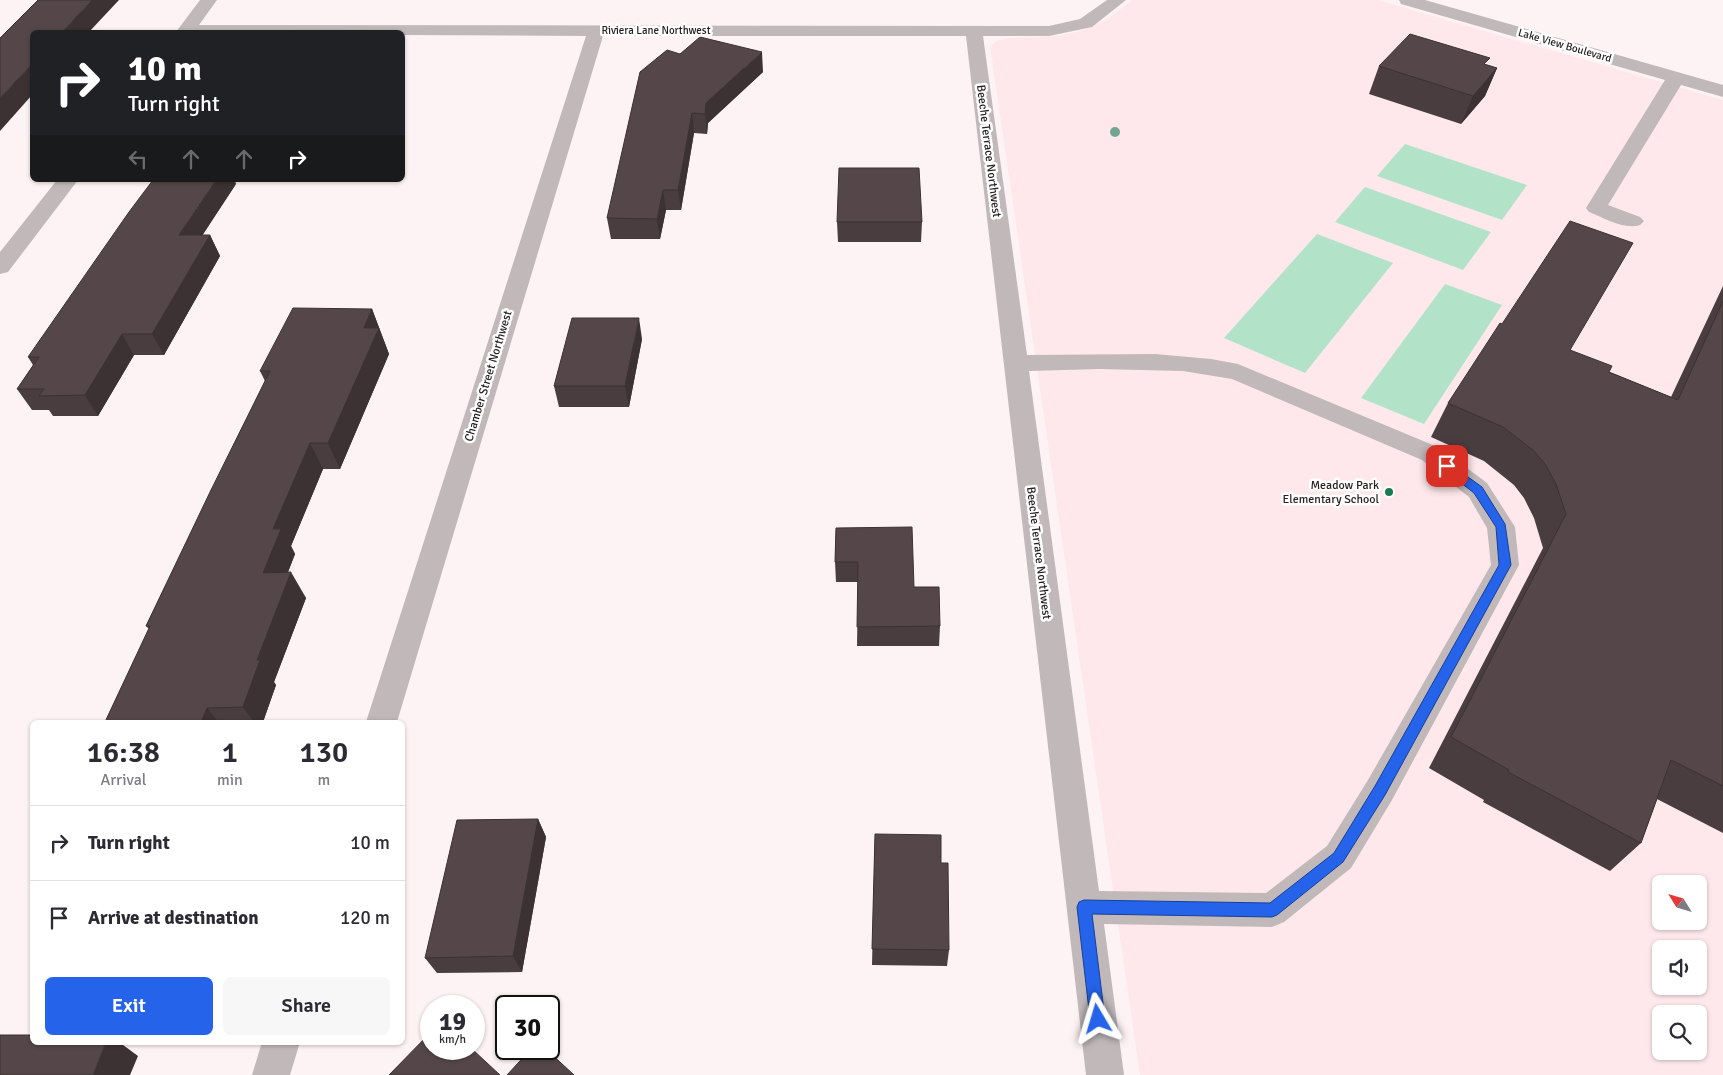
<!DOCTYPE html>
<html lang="en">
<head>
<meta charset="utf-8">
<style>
  :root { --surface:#fff; --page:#f7f7f7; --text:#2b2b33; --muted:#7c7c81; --line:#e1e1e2; --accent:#2563eb }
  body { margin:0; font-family:Signika,sans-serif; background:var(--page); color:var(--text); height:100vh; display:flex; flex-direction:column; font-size:19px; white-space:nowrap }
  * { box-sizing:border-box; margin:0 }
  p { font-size:16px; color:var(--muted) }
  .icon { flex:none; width:28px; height:28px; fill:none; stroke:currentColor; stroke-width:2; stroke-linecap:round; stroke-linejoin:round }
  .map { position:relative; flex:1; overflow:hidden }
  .side { position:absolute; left:30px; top:720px; width:375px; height:325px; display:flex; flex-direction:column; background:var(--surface); border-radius:8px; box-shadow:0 1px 4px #0004 }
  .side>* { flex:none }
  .banner { position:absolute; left:30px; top:30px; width:375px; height:152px; border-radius:8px; box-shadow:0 1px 4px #0004; background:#202124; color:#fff; overflow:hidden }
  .needle { width:32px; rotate:307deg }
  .tools { position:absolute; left:1652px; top:875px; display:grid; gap:10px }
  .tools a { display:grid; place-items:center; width:55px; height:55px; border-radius:8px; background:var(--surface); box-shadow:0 1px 4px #0004; font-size:25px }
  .speed { position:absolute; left:420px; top:995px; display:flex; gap:10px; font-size:25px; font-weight:700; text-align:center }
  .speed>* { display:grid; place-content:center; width:65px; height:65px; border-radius:50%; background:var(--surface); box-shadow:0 1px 4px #0004; line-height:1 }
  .speed small { font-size:12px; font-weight:400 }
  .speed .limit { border:2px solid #111; border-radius:8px; background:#fff; color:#111 }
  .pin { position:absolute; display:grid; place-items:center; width:42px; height:42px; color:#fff; margin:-21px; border-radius:10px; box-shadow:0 2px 8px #0006 }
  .me { position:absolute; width:55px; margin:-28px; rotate:353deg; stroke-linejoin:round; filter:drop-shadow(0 0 4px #0008) }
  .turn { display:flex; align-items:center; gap:18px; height:105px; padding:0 15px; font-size:22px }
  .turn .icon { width:65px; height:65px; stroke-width:2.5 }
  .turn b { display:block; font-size:35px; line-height:42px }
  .lanes { display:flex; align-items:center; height:48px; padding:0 15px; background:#0003; justify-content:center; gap:25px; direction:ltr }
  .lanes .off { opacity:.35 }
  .eta { display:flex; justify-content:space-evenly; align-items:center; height:85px; text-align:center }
  .eta b { font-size:30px; font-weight:600; line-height:35px }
  .primary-button { display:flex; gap:10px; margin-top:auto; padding:10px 15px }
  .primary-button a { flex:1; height:58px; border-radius:8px; background:var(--accent); color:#fff; font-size:20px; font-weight:600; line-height:58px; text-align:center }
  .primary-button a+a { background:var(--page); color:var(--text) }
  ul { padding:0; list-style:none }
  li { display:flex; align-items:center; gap:15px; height:75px; padding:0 15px; border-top:1px solid var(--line) }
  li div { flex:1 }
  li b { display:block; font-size:19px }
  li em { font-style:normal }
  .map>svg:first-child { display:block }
  .built { fill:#fee8ec; fill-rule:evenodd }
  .green { fill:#b2e3c8 }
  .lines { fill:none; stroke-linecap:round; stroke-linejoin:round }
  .minor { fill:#c0b8b9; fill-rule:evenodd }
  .tree { fill:#72a692 }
  .wall { fill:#493d3f }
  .shaded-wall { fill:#3c3233 }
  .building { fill:#554749; stroke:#3c3233 }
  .route { fill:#2563eb; stroke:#184099 }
  .poi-dot { fill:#187a52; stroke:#fff; stroke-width:2 }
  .labels { text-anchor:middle; stroke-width:5; stroke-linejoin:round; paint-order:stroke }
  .far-street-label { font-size:11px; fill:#282122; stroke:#fff }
  .street-label { font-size:12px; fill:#282122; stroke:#fff }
  .poi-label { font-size:12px; fill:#282122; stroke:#fff; text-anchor:end }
</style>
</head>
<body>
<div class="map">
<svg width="1723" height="1075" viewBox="0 0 1723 1075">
  <rect width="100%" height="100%" fill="#fdf3f4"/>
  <path class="built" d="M1133,0H1378L1723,100V1075H1140L990,46L997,41L1008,38L1057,36L1080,31L1104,21ZM1661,884H1699V921H1661ZM1661,949H1699V986H1661ZM1661,1014H1699V1051H1661Z"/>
  <path class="green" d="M1405,144L1527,185L1502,220L1377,176Z
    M1365,187L1491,232L1463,270L1335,222Z
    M1317,234L1393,263L1305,373L1224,338Z
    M1445,284L1502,305L1424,424L1361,398Z"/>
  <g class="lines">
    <path class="minor" d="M200,0H217L199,25L1049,26L1080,19L1107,0H1126L1092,27L1049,36H983L1027,355L1155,354L1211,359L1238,364L1440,448L1487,483L1515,527L1519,565L1392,800L1351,868L1284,922L1272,927L1104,924L1124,1075H1086L966,36H603L397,722H366L586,36L402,35V32H176ZM1099,369L1183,371L1232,379L1422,460L1469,497L1487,528L1491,565L1368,780L1327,846L1266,893L1099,891L1029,371Z
      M1399,0H1425L1723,85V97L1681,85L1608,205L1640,217L1644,221L1640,225C1624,230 1604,218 1589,212L1586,208L1665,80L1401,4Z
      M57,180H78L8,272L0,274V252Z
      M262,1042H300L290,1075H252Z"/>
  </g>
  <circle class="tree" cx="1115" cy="132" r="5"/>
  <path class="wall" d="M680,54L763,72L708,123L707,134L694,133L681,210H666L660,239H611L607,218Z
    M1487,65L1497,68L1485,96L1461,124L1369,94L1379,66Z
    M236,184L202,235H210L220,256L164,355H134L98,416H53L49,410H32L17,389L33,365L28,357Z
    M837,222H922L921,242H838Z
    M1723,286V833L1657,799L1641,843L1610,871L1483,802L1484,800L1429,768L1543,548L1534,518L1524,498L1514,485L1484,461L1431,437L1448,403L1502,324L1570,350L1609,372L1671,397Z
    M372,309L389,354L340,469H323L291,546L295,554L288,572L306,598L274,682L276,685L263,722H105L149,629L146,626L265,381L260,371Z
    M642,339L629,407H559L554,386Z
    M836,528L914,587L940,626L939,646H857L858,582H836L835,562Z
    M538,819L546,837L522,972L437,973L425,958Z
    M875,834L941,863L949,950L947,966L872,965Z"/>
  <path class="shaded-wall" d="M92,0H119L89,32H62Z
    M762,52L763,72L708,123L707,134L705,114L706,103Z
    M32,64V95L0,131V98Z
    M1497,68L1485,96L1461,124L1473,96Z
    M692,113L694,133L681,210L678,190Z
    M216,180H235L236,184L189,256L179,235Z
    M663,190L666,210L660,239L657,219Z
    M210,235L220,256L164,355L152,334Z
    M372,309L389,354L340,469L328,443L364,328Z
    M639,318L642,339L629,407L625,386Z
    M122,334L134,355L98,416L85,395Z
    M310,443L323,469L291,546L295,554L278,598L263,573L273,529Z
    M291,572L306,598L274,682L276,685L263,722H254L243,707L257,660Z
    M207,708L218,722H201Z
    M538,819L546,837L522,972L513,956Z
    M106,1042H119L138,1056L130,1075H93Z"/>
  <path class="building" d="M38,0H92L62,32H32V64L0,98V38Z
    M1410,34L1490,58L1484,64L1497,68L1473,96L1379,66Z
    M700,37L762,52L706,103L705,114L692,113L678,190H663L657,219L607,218L640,72L667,50L680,54Z
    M839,168H919L922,222H837Z
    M153,180H216L179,235H210L152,334H122L85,395L39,396L44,389H17L39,357H28L129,212Z
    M1570,221L1633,243L1570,350L1612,366L1609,372L1678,400L1723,301V786L1671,760L1641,843L1508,772L1509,770L1451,737L1566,514L1556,484L1545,464L1534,451L1503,427L1448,403L1500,323L1502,324Z
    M293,308L372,309L364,328H379L328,443H310L273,529H281L263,573L291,572L257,660H260L243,707L207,708L201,722H105L150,626H146L211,490L270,371H260Z
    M572,318H639L625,386H554Z
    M912,527L914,587H939L940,626L857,627L858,562H835L836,528Z
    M538,819L513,956L425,958L457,820Z
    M875,834L941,835V863H948L949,950L872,949Z
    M431,1032V1049H472L500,1075H389Z
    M0,1035H32V1042H106L93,1075H0Z
    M531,1049H546L574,1075H507Z"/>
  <path class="route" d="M1447,462L1482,487L1505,524L1511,565L1385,795L1343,862L1277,915L1272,917L1092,914L1105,1019L1103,1024L1098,1027L1092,1024L1090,1019L1077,907L1079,902L1084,900L1270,903L1334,853L1375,786L1499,565L1496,527L1474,493L1443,469L1441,466Z"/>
  <circle class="poi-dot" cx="1389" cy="492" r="5"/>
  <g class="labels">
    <g class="far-street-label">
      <text x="656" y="34">Riviera Lane Northwest</text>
      <text transform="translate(1565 45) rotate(16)" y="4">Lake View Boulevard</text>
    </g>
    <g class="street-label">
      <text transform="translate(989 151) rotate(83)" y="4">Beeche Terrace Northwest</text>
      <text transform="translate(488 376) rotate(-73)" y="4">Chamber Street Northwest</text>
      <text transform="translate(1039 553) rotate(83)" y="4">Beeche Terrace Northwest</text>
    </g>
    <g class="poi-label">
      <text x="1379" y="489">Meadow Park<tspan x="1379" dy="14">Elementary School</tspan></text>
    </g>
  </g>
</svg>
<div class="tools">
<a><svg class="needle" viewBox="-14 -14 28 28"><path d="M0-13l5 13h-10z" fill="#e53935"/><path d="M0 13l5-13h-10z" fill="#7c7c81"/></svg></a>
<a><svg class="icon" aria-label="sound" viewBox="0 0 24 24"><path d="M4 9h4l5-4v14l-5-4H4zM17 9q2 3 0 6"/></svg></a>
<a><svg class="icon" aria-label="search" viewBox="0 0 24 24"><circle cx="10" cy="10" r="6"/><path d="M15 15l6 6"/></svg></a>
</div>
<div class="speed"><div>19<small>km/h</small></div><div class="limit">30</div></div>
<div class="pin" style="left:1447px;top:466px;background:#d93025"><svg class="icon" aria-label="arrive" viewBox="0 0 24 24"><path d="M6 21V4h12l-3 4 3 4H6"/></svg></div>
<svg class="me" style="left:1098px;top:1019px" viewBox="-20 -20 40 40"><path d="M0-17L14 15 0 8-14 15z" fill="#2563eb" stroke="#fff" stroke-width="4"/></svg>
<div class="banner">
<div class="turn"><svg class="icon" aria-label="right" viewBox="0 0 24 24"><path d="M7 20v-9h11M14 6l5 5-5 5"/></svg><div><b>10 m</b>Turn right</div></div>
<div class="lanes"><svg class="icon off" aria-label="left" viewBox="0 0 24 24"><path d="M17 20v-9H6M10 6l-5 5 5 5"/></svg><svg class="icon off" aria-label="ahead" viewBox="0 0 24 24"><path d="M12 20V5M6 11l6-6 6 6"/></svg><svg class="icon off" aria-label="ahead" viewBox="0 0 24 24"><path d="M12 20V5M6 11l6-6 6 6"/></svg><svg class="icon" aria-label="right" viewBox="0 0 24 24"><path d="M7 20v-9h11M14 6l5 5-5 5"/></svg></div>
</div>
<section class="side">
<div class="eta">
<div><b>16:38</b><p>Arrival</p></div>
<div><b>1</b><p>min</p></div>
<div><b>130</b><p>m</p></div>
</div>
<ul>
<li><svg class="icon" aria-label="right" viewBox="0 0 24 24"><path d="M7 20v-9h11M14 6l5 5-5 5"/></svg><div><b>Turn right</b></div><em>10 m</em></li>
<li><svg class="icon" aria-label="arrive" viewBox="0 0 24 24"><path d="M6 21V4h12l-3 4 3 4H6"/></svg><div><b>Arrive at destination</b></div><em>120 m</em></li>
</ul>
<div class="primary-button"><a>Exit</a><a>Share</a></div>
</section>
</div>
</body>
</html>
